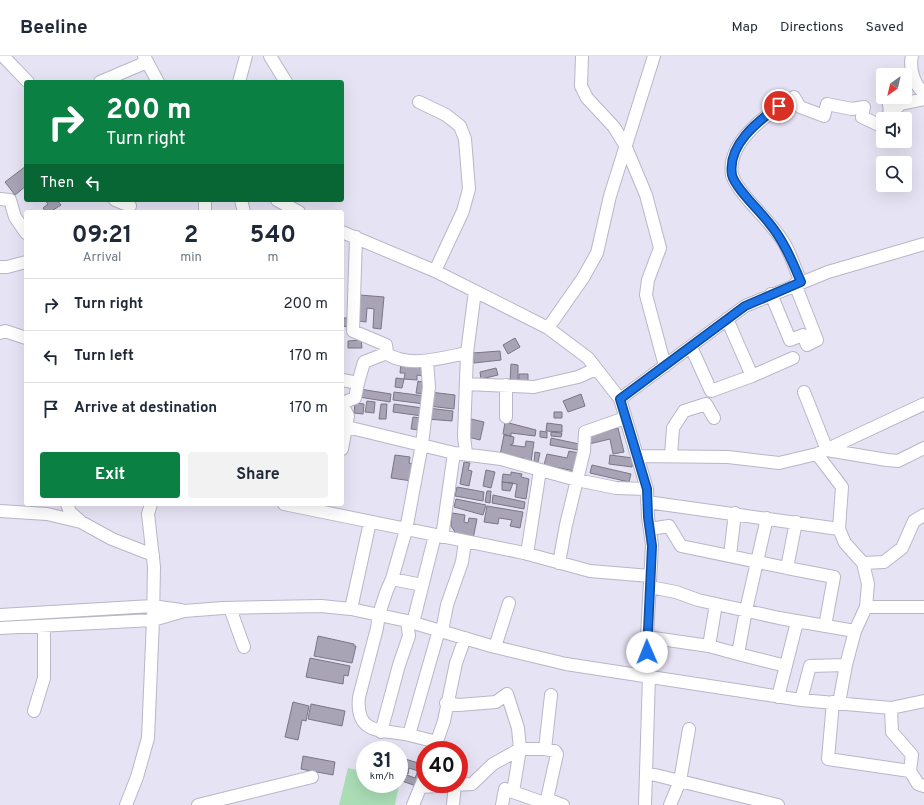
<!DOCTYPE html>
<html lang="en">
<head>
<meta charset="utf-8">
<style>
  :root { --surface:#fff; --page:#f2f2f3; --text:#1f2937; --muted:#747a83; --line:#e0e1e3; --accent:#0b8043 }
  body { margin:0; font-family:Overpass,sans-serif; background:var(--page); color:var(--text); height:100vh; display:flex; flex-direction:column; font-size:15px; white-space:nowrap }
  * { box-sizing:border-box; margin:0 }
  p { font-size:13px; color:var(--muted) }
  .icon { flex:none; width:22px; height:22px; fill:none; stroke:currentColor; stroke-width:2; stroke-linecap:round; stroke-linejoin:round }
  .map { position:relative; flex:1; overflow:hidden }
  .side { position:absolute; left:24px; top:154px; width:320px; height:296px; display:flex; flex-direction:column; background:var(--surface); border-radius:4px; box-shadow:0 4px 16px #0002 }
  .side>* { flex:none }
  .top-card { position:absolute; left:24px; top:24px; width:320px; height:122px; border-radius:4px; box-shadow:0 4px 16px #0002; background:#0b8043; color:#fff; overflow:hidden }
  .needle { width:26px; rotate:214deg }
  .fabs { position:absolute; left:876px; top:12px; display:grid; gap:8px }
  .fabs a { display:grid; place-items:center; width:36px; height:36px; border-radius:4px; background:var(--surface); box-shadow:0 4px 16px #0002; font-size:20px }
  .speed { position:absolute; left:356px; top:685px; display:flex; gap:8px; font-size:20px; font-weight:700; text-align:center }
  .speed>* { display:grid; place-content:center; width:52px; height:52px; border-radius:50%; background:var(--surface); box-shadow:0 4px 16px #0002; line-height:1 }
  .speed small { font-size:10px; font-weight:400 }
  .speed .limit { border:6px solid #d22; background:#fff; color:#111 }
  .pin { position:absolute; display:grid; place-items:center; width:34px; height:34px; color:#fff; margin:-17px; border:2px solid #fff; border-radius:50%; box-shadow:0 1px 4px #0007 }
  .me { position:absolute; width:44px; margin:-22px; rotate:359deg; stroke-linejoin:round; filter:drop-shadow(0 0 3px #0008) }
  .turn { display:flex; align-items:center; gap:14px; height:84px; padding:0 16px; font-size:18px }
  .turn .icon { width:52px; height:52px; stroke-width:2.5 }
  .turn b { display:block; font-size:28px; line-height:34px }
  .then { display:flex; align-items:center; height:38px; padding:0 16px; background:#0003; gap:8px; font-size:15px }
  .eta { display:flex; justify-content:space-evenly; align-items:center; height:68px; text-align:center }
  .eta b { font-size:24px; font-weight:700; line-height:28px }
  .button { display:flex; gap:8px; margin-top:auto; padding:8px 16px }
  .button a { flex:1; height:46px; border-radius:4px; background:var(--accent); color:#fff; font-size:16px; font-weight:700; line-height:46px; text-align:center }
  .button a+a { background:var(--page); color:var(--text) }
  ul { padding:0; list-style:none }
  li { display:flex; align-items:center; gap:12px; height:52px; padding:0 16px; border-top:1px solid var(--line) }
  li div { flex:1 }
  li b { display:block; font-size:15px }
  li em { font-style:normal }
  header { display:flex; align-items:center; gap:24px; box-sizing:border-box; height:56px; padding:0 20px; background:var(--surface); border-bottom:1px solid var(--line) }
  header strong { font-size:19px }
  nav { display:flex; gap:22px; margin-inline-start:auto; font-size:14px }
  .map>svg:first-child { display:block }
  .green { fill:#aaddb6 }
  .building { fill:#a8a4b5; stroke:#797686 }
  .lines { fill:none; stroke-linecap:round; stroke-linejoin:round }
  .minor-casing { stroke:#b9b6c7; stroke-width:14 }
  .minor { stroke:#fff; stroke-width:12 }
  .route-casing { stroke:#114b97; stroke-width:10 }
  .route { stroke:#1a73e8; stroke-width:7 }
</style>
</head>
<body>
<header>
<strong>Beeline</strong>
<nav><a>Map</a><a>Directions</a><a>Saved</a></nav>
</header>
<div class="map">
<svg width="924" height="749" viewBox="0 0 924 749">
  <rect width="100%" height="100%" fill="#e6e3f4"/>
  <path class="green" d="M348,712L365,716V728H399L400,724L395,749H339Z"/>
  <path class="building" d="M26,110V130L15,139L5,126Z
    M45,144H57L61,149L50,156H46L43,152L48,148Z
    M360,239L384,241L381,273L373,272L374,253L367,252L366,266L358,265Z
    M342,262H349V271L342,270Z
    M515,282L520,291L508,298L503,289Z
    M361,284L362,292H348V285Z
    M500,295L501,304L474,307L473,297Z
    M401,306L424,308L423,320L417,319V324L404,323L405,317H400Z
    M511,308L518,309V326H510Z
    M496,312L498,319L481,323L480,316Z
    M519,318H528V325L519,324Z
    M396,322L404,323L402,332L395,331Z
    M418,325L427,327L425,338L416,337Z
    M360,333L391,338L390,346L359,341Z
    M394,336L425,340L424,348L393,344Z
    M430,336L455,339L454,353L429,350Z
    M581,338L585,350L568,356L563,345Z
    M367,345L375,346L374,357L365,356Z
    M355,347L364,348L363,358L354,357Z
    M381,348H387L386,363H379Z
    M394,348L423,352L422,360L393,356Z
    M428,352L453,355L452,365L427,363Z
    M554,356H562V362H554Z
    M413,361L421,362L420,374L411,373Z
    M471,363L484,366L480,384L468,381Z
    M505,366L536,374L535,380L511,377V380L503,378Z
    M547,367L562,369V376L546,375Z
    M618,372L624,396L613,398L610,383L589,388L587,380Z
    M540,375L547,376V382L540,381Z
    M551,376L562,377L561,381L551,380Z
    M504,379L514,381L513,388L510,389L525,391L526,385L534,386L531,406L523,404L524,402L500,399Z
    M551,382L579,388L578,394L550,389Z
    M569,395L579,397L575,415L544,409L547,398L567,402Z
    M535,396L540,397L538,406H534Z
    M395,399L410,401L409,407L414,408L412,425L391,422Z
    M610,399L633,402L632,411L609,408Z
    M464,406L470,407L468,414L472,415L469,430L460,428Z
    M592,409L631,418L629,426L590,417Z
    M486,414L495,416L491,432L483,430Z
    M511,416L522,418L521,421L529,423L526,443L515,441L517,428L502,426L503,418L511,419Z
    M502,426L513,427L510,435L502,434Z
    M457,431L484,436L483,445L455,440Z
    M487,435H491L490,447L485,446Z
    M493,439L525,446L524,453L492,447Z
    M456,443L486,449L483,459L454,451Z
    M487,450L523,456L520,472L510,470L512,464L499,462L498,468L484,466Z
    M452,457L465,459L464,466L468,467L469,462L477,463L473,483L457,479L451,470Z
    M318,580L354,588V590H356L352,607L314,600Z
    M310,602L350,610L348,620L344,619L343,628L306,621Z
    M293,646L309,650L306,665L302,664L298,684L285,681Z
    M311,648L345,655L342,670L308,663Z
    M303,700L335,706L333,719L301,713Z
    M405,703L425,709L419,731L402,725L404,718L415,722L418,715L409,712L408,718L401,716Z"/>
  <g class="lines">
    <defs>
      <path id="minor" d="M3,0L28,26
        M144,0L158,26
        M270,0L286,26
        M582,0L581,30L587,42L614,71L625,89L646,139L660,192L648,224L646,239L665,310
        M912,0C909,12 914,29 924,37
        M100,26L147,6
        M239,26L246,0
        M888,41L890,56
        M419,46L446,59L460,70L465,83L469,133L463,155L435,215
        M884,63L901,48L924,43
        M0,143L10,144L15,161L26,177
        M115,144L130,150
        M205,144V156
        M241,144L244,156
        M277,144L299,156
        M342,176L435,215L548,272L588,302L620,343L647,433L648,461L652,489L647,581L649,620L645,749
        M356,181L353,275L386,289L387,297L364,306L358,327
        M0,211H7L26,206
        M801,226C795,213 791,199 784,187C773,169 758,156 745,140C741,135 734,125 732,119C726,85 770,56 794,41L800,51L824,60L827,48L852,53L864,51L862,61L879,69L883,64
        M771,238L790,284L803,279L807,289L817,284L795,228
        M548,272L583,222L597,197L610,140L654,0
        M0,277L5,275L26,282
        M691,291L711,335L752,320L727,263
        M387,298C410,312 441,302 467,297L475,235
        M427,305L429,331L422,388L406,474L392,523L387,534L379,558L377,572L359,641C355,680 383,673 409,679L439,574
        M752,320L793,302
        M342,324L358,327L355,342L342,347
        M466,328L534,331L578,321L596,313
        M804,336L827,394L887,404L898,405L924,392
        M620,343L745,250L828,216L924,188
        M342,348L348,360L342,393
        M506,361V329
        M347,371L454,397L501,403L577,424L616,432L647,433
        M466,397L464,380L467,297
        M817,398L842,431L839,473L845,487L863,507L868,528L866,551H924
        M638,400L728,401L779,407L817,398L924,348
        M671,400L673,372L684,355L706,348L714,362
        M647,446L839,473
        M67,448L70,456L80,465
        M284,448L524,497L590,515L650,520
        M0,455L47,458L81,466L112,483L153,499
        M767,462L746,554L738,598L786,610
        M796,466L787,512L834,521L825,570
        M650,473L669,470L681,490L787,512
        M442,481L454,397
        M527,498L540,414
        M730,499L735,457
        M559,507L566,469L584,395L585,376L625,362
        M863,507L884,506L902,492L914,465L924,459
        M392,523L422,529
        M650,531L676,536L698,544L779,562L855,575L866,551
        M716,548L709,590L738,598
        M230,552L244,591
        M351,553L370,466
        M0,559L152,550L181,554
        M413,567L435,479
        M0,572L153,564L184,555L223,552L321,550L351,553L407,565L491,590L566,608L801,644L891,652L924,645
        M442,575L447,549L462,506L465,486
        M647,581L709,590
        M495,591L509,547
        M778,641L797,566
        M801,644L810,610L846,609
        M833,646L828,703L910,715
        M446,647L459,649L496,646L507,638L518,672L520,693L513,736L547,748
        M839,647L846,609L855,575
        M891,652L892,676L912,699L910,715L918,728L924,730
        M34,655L44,622V570
        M381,676L399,609L409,580L407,565
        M409,679L437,686
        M545,693L551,639
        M434,694L444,665L456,607L465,582
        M647,717L778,749
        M421,731L472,728L493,708L520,693H545L555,695L557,698L547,743L563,749
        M126,749L137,721L148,682L153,564L154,511L148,458L151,448
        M198,749L312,721
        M413,749L425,720
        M453,749L455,728
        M502,749L505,733L513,736
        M670,749L680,725L689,673"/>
    </defs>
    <use href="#minor" class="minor-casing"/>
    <use href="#minor" class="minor"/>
  </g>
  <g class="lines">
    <defs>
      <path id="route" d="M647,596L652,490L648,461L647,433L620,343L745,250L801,226C792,205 784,185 769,167C761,156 735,132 732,119C727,89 758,65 779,50"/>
    </defs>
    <use href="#route" class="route-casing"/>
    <use href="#route" class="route"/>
  </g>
</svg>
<div class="fabs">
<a><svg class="needle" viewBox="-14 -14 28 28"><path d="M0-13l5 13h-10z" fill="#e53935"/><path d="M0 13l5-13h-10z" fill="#747a83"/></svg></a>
<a><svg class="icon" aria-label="sound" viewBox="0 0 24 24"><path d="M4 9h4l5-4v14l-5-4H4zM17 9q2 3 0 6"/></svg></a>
<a><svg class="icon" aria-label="search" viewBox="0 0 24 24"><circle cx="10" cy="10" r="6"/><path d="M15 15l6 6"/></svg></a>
</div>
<div class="speed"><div>31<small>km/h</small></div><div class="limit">40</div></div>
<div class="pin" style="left:779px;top:50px;background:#d93025"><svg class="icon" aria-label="arrive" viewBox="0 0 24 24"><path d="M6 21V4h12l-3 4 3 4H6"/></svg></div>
<svg class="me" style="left:647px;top:596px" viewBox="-20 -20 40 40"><circle r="19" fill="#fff"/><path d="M0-13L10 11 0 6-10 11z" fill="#1a73e8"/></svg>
<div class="top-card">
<div class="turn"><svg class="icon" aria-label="right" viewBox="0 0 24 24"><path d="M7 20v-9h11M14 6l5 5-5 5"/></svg><div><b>200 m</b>Turn right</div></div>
<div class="then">Then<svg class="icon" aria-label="left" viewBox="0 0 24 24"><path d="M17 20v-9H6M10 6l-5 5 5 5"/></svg></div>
</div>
<section class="side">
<div class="eta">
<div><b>09:21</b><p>Arrival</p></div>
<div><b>2</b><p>min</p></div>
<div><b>540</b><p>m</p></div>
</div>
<ul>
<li><svg class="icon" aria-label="right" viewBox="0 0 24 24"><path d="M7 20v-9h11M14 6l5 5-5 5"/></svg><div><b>Turn right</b></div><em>200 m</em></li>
<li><svg class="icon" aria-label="left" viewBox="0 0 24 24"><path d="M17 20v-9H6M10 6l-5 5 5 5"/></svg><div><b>Turn left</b></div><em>170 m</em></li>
<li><svg class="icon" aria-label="arrive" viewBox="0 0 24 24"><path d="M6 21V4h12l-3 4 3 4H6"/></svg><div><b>Arrive at destination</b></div><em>170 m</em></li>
</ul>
<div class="button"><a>Exit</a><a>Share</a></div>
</section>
</div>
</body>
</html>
